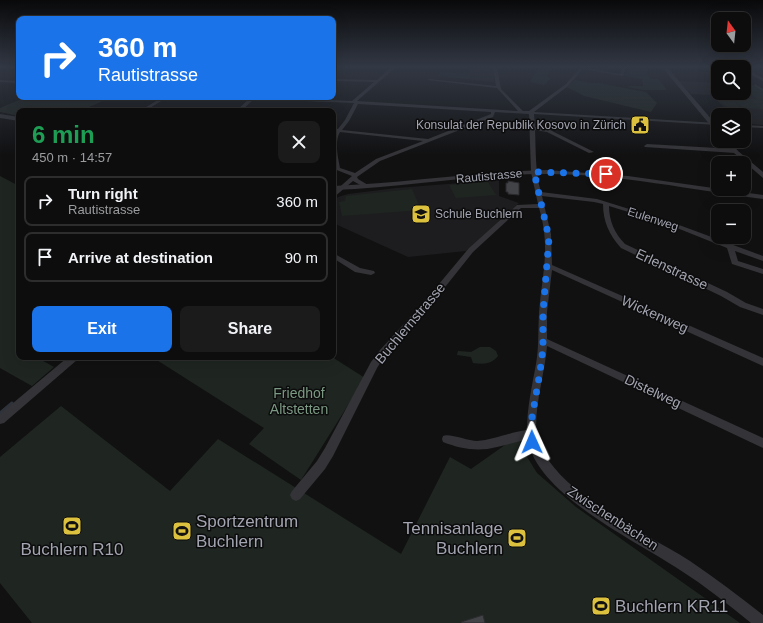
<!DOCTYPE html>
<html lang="en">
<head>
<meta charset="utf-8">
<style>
  :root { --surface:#0d0d0e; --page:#1b1b1c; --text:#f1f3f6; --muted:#9a9c9e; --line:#2d2d2e; --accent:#1a73e8 }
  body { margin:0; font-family:Helvetica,sans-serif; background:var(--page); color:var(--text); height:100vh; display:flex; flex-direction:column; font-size:15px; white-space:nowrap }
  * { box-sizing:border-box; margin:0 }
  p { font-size:13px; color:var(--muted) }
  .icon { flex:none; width:22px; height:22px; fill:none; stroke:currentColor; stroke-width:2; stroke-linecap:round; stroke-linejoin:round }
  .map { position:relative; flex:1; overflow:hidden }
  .side { position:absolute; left:16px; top:108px; width:320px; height:252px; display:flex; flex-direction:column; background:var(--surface); border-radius:8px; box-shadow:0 4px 16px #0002,0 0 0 1px var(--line) }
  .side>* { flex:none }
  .hud { position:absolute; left:16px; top:16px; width:320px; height:84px; border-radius:8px; box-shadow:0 4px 16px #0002,0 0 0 1px var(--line); background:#1a73e8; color:#fff; overflow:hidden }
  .needle { width:26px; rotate:345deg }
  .tools { position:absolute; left:711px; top:12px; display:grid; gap:8px }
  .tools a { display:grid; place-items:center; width:40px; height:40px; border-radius:8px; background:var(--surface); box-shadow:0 4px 16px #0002,0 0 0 1px var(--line); font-size:20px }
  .pin { position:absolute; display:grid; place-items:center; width:34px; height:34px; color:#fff; margin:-17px; border:2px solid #fff; border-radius:50%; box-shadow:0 1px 4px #0007 }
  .me { position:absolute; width:44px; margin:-22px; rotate:359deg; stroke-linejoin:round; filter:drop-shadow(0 0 3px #0008) }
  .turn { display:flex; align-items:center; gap:14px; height:84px; padding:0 16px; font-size:18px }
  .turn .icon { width:52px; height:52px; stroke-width:2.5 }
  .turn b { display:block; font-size:28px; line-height:34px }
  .round { display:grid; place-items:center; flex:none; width:42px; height:42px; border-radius:8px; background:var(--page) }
  .overview { display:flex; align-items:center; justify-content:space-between; height:68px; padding:0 16px }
  h1 { font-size:24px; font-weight:600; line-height:30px; color:#1e9e55 }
  .cta { display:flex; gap:8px; margin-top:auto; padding:8px 16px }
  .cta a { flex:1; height:46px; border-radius:8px; background:var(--accent); color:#fff; font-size:16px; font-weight:600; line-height:46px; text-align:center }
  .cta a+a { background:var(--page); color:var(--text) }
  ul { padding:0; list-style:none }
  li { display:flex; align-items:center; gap:12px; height:50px; margin:0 8px 6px; padding:0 8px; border:2px solid var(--line); border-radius:8px }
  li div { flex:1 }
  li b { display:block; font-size:15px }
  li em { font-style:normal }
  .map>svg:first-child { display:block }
  .built { fill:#1d1d1f }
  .green { fill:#1f2621 }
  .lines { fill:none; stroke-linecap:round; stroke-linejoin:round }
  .stream-far1 { stroke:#2e333b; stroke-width:1.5 }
  .stream { stroke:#2e333b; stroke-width:3 }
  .building { fill:#424347; stroke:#2b2b2e }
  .minor { fill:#343438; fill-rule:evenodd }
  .tertiary { fill:#343438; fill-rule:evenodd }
  .route { stroke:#1a73e8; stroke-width:7; stroke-dasharray:0 12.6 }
  .labels { text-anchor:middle; stroke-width:3; stroke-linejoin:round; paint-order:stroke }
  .far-poi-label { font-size:12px; fill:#a3a5b1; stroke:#0c0c0d; text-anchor:end }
  .far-street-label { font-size:12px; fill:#a3a5b1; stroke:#0c0c0d }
  .street-label { font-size:14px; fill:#a3a5b1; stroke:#0c0c0d }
  .park-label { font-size:14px; fill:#7c9a83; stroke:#0c0c0d }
  .near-poi-label { font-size:17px; fill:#a3a5b1; stroke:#0c0c0d; text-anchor:start }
</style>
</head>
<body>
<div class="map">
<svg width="763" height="623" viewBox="0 0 763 623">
  <rect width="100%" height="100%" fill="#111112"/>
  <path class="built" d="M472,67L491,69L493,70L494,82L438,76L441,72L469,74Z
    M678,81L718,83V93H744V84L755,85L763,89V125L744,123V115H731L712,95L691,94Z
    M499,180V196L519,203L466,251L408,257L333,223V202L338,197L348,194L396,188Z"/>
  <path class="green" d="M538,69H550L547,77L551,78L544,85L530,82Z
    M628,69H648L647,74L651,79H658L667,90H643L627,87L629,86H643L642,79L624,76Z
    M441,72L470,74L468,79L438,76Z
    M575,80L591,83H599L646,92L657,103L651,112L584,96L567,87Z
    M744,84L756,86L763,90V109L743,108L734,100L744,111H731L715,96L729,97L732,99H758L744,90Z
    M26,97H111L81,111H19V116L0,112V108Z
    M0,176L19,186V357H36L54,367L32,386L0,368Z
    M488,182L496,195L456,198L449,185Z
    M412,189L421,210L342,216L339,202L345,201L346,196Z
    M480,347H490L496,351L498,356C491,365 483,364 473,363L471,357L457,355L458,351L471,352Z
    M152,357H332L365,378L301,480L249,444L264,428Z
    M61,406L170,491L218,439L401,554L450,457L471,469L512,440L519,439L524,452L537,473L576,507L740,623H32L0,583V457Z"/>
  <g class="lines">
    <path class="stream-far1" d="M755,85L763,90"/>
    <path class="stream" d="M0,413L12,403"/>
  </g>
  <path class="building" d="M508,181L519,183V195L508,194V192H506V183H508Z
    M483,615L485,623H462L461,622Z"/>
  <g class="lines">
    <path class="minor" d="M391,67H396L357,101L518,111L497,88L427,80L429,79L496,86L493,67H497L501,89L523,111H529L566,84L581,67L620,74L622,68L627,67L625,69L624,75L622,76L583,69L568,86L534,112L718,123V125L534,114L535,127L550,130L594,152L589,153L547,132L535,130C536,151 535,172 541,192L597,199L671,222L763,256V261L735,251L738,261L763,269V274L732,264L727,248L667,224L609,206C609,221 615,234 625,244L727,292L746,303L763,309V315L740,307L721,296L621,248C609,235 603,221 603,204L594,202L542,196L551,234L552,265L763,358V366L552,270L547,312V339L763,438V448L547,346C545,376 530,418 539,446C541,452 545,456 549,461C581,505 644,532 690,561C715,578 739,596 763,615V623H751C728,604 705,586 680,570C638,542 536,494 528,440C517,441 507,445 497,447C478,452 461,449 443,442L442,439L443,436C449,433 468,441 477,441C494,440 510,432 527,430C527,408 532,386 536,364C539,347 538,331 539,313C542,273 551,248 539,208H521L473,252L430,306L386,354L377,368L333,456L325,469L300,499L296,501L292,499L290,495L292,491L317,461L325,448L371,362L380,350L424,302L469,248L517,205L538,204L531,172L529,114L495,112L493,117L380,161L357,177L358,179L368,185V187H364L353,181L333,198V193L352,176L334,169L333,138L335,132L333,131V129H338L345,120L354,103L254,99L241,111H236L249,99L166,98L145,111H140L161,98L160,97H260L352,101L374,82L337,81L335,88L333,89V79L377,80ZM358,104L491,112V114L428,139L342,130L349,121ZM340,132L423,141L376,159L355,173L340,168C338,157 334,142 340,132Z
      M744,68L763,78V81L744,71Z
      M0,80L19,81V83L0,82Z
      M744,125L763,126V128L744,127Z
      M647,144L735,149L738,151L735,153L645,147L644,146Z
      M333,253L360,268L374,271L375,273L371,275L355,272L333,258Z
      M68,357H78L77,360L4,423L0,424V414Z"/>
    <path class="tertiary" d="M662,67H667L718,127V133L716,132Z
      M0,114L19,117V121L0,118Z
      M724,141H730L738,151L763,172V178L734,153Z
      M547,170L628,176L763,195V199C691,190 620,174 547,174C475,174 404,188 333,190V186C405,183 475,172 547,170Z"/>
  </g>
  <linearGradient id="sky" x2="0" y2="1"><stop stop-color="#09090a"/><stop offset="0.43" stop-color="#323844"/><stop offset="1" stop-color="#323844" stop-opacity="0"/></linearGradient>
  <rect width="763" height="155" fill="url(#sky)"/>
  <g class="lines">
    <path class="route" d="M532,442L531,423L540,372L543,348V313L549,238L534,172L606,174"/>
  </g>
  <defs>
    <symbol id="civic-square" viewBox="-11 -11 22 22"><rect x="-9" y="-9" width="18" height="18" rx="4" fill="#dcc13e" stroke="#0c0c0d"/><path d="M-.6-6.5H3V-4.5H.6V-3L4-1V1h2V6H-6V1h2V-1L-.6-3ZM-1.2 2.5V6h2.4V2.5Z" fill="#111"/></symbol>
    <symbol id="school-square" viewBox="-11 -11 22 22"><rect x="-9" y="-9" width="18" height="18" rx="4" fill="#dcc13e" stroke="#0c0c0d"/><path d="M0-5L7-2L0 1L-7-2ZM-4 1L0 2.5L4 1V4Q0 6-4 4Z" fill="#111"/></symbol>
    <symbol id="stadium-square" viewBox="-11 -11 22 22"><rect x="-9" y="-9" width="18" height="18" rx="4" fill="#dcc13e" stroke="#0c0c0d"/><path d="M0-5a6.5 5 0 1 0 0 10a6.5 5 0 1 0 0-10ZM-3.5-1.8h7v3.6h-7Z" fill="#111"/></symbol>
  </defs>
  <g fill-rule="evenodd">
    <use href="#civic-square" x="629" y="114" width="22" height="22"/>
    <use href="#school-square" x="410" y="203" width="22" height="22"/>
    <use href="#stadium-square" x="61" y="515" width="22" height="22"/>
    <use href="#stadium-square" x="171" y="520" width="22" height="22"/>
    <use href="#stadium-square" x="506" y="527" width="22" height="22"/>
    <use href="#stadium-square" x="590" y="595" width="22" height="22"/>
  </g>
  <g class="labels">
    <g class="far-poi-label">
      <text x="626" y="129">Konsulat der Republik Kosovo in Zürich</text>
      <text x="435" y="218" text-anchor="start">Schule Buchlern</text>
    </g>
    <g class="far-street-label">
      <text transform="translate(489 176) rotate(-5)" y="4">Rautistrasse</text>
      <text transform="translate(653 219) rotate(18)" y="4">Eulenweg</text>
    </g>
    <g class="street-label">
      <text transform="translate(672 269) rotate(25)" y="5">Erlenstrasse</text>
      <text transform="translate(655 314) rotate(24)" y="5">Wickenweg</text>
      <text transform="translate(410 323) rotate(-50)" y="5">Buchlernstrasse</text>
      <text transform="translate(653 391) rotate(25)" y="5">Distelweg</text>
      <text transform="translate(613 518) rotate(33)" y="5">Zwischenbächen</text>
    </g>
    <g class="park-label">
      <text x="299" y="398">Friedhof<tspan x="299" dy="16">Altstetten</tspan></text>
    </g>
    <g class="near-poi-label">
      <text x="196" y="527">Sportzentrum<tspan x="196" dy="20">Buchlern</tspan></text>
      <text x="503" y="534" text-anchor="end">Tennisanlage<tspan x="503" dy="20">Buchlern</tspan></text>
      <text x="72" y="555" text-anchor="middle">Buchlern R10</text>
      <text x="615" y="612">Buchlern KR11</text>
    </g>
  </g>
</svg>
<div class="tools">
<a><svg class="needle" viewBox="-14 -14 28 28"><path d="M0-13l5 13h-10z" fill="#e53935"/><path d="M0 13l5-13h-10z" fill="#9a9c9e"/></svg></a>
<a><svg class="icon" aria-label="search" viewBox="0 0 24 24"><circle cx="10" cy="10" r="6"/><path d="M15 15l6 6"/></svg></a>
<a><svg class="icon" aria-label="layers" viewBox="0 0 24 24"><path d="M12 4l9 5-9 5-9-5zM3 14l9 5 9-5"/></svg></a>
<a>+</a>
<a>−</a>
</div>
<div class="pin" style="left:606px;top:174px;background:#d93025"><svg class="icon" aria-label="arrive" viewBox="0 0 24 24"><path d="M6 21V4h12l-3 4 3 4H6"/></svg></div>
<svg class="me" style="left:532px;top:442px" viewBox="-20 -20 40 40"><path d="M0-17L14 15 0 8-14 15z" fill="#1a73e8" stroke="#fff" stroke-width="4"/></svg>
<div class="hud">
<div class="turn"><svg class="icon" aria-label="right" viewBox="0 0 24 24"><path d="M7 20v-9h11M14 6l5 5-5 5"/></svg><div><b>360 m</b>Rautistrasse</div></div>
</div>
<section class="side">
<div class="overview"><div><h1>6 min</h1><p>450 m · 14:57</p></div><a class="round"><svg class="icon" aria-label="close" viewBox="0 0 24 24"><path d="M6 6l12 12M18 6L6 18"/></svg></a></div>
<ul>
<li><svg class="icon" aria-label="right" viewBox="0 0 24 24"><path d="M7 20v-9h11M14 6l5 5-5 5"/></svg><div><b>Turn right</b><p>Rautistrasse</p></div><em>360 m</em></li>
<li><svg class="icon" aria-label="arrive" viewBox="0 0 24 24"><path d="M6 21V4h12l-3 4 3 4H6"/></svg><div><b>Arrive at destination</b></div><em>90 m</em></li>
</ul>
<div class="cta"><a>Exit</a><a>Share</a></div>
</section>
</div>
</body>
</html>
